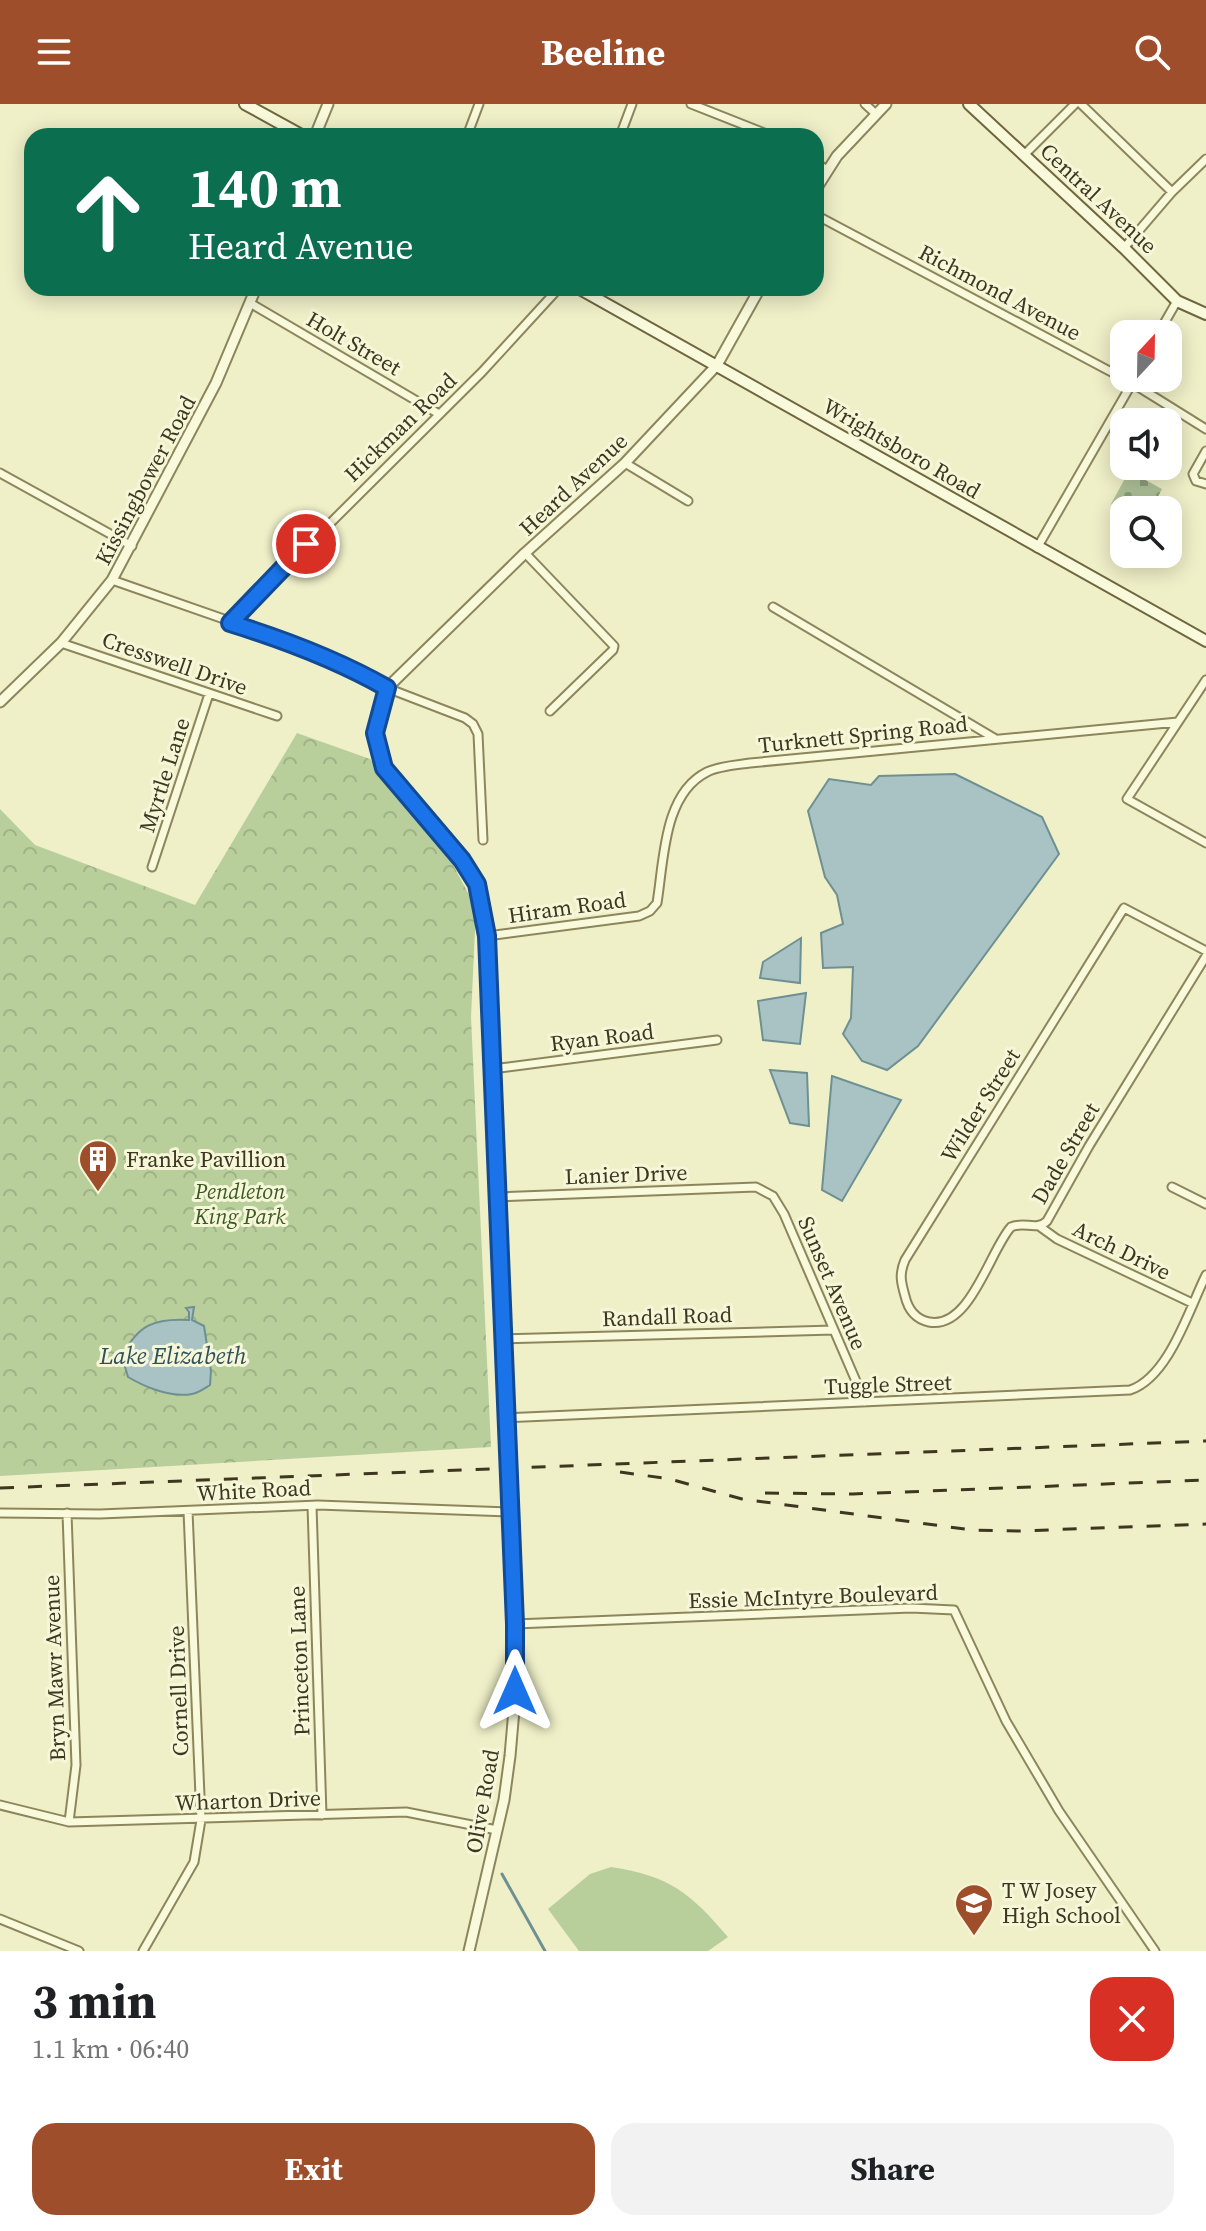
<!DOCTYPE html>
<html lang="en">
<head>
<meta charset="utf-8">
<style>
  :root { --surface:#fff; --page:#f2f2f2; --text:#202124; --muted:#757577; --accent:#9e4e2a }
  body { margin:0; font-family:"Source Serif 4",serif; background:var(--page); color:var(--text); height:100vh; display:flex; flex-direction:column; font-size:30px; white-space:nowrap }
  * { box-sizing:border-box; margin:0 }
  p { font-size:26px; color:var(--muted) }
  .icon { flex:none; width:44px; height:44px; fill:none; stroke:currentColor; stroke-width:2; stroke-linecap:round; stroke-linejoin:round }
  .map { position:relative; height:1847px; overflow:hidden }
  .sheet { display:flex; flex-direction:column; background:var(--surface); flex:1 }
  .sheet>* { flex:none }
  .hud { position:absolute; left:24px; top:24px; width:800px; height:168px; border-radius:24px; box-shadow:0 4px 20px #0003; background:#0b6e4f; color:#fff; overflow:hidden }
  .needle { width:52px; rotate:22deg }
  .controls { position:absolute; left:1110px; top:216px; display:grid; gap:16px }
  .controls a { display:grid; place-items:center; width:72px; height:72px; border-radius:16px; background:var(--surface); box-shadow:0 4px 20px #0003; font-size:40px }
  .pin { position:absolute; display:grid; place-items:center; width:68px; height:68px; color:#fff; margin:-34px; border:4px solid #fff; border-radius:50%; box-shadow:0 2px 8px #0007 }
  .me { position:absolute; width:88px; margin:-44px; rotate:0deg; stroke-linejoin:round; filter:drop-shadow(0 0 6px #0008) }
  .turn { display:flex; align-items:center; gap:28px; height:168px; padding:0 32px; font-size:36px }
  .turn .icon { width:104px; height:104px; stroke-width:2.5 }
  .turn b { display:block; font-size:56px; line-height:68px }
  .round { display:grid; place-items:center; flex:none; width:84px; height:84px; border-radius:24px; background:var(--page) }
  .summary { display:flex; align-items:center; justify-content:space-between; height:136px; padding:0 32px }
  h1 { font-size:48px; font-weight:700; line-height:60px }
  .cta { display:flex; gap:16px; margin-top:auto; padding:16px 32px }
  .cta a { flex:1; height:92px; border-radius:24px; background:var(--accent); color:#fff; font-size:32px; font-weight:700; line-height:92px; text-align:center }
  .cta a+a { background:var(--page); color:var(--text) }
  header { display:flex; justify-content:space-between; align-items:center; height:104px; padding:0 32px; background:var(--accent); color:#fff; font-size:36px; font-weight:700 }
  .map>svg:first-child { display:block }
  .cemetery { fill:url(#cemetery-stones) }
  .park { fill:url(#park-crowns) }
  .pitch { fill:#b8cf9b }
  .water { fill:#a9c3c4; stroke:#6f9093; stroke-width:2 }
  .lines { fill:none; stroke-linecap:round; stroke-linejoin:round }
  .stream { stroke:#6f9093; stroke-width:3 }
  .minor-casing { stroke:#8d865c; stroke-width:11 }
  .tertiary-casing { stroke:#8d865c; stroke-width:13 }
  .secondary-casing { stroke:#6f663f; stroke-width:14 }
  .minor { stroke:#f9fadc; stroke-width:7 }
  .tertiary { stroke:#f9fadc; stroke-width:9 }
  .secondary { stroke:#f9fadc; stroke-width:10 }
  .rail { stroke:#3d3720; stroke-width:3; stroke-dasharray:14 14; stroke-linecap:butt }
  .route-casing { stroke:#114b97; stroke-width:20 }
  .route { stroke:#1a73e8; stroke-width:14 }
  .labels { text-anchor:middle; stroke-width:6; stroke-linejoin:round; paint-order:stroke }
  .street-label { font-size:22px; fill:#3d3720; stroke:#f6f7d8 }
  .poi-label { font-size:22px; fill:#3d3720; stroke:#f6f7d8; text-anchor:start }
  .park-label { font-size:22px; font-style:italic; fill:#3c5a26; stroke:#f6f7d8 }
  .water-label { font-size:24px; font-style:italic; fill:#2f515d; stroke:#f6f7d8 }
</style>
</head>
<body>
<header><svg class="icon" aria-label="menu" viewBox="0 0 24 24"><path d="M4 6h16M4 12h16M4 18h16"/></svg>Beeline<svg class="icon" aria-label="search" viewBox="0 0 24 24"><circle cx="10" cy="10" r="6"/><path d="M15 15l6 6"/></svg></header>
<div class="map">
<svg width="1206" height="1847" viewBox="0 0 1206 1847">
  <defs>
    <pattern id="cemetery-stones" width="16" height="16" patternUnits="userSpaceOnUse" patternTransform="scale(2)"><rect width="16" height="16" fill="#b1c49a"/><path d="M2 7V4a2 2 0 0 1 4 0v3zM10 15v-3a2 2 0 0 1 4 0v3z" fill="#91a07d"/></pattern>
    <pattern id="park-crowns" width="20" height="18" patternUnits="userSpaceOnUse" patternTransform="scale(2)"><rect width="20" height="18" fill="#b8cf9b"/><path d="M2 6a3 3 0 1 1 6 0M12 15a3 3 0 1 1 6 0" fill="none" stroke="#9fb285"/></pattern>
  </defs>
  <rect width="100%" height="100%" fill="#eff0c8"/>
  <path class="cemetery" d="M1129,367L1162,385L1151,406L1124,408L1111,400Z"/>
  <path class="park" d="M297,629L370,655L451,757L476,804L471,913L491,1343L0,1372V705L35,741L195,801Z"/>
  <path class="pitch" d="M611,1763C670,1772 689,1788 728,1833L708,1847H579L548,1805L590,1770Z"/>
  <path class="water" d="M955,670L1042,713L1059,750L918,942L887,966L862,957L843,930L851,914L853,863L823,864L821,829L843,820L837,791L825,773L808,707L829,675L871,681L879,672Z
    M801,834L800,879L760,874L763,858Z
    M806,889L800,940L763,936L758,897Z
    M770,966L807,969L809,1022L790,1019Z
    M832,972L901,996L842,1097L822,1086Z
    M194,1203L192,1216L204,1222L211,1267L210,1281C205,1284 198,1289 192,1290C171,1294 145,1283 128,1273L122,1252C138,1221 154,1214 189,1216V1208L186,1204Z"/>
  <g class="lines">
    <path class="stream" d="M502,1770L545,1847"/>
    <defs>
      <path id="minor" d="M691,0L772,32
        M865,0L876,10
        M1081,0L1172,88
        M467,32L479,0
        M620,32L632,0
        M1024,51L1075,0
        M816,59L827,66
        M816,111L1132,279L1206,325
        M1124,144L1172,88L1206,55
        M250,199L439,310
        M1158,230L1177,197
        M1206,347L1193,370L1196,377L1206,380
        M625,359L688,397
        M0,369L132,442
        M1037,444L1135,274
        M525,449L614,542L613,546L550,607
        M112,476L307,544L355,566L387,584L465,614L473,620L478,630L483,736
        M773,503L994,634
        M230,519L482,268L559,184
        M61,539L277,612
        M1206,576L1127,695L1206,739
        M152,763L209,590
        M487,832L639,812L650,807L657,799C664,757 663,690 707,668C719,662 736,661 750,659L1178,618
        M1206,847L1124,804L905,1156C899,1170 901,1178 905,1192C908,1205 915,1215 929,1218C970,1226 990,1146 1011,1123C1024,1117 1037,1127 1047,1117L1089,1042L1206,852
        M492,965L717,936
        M1172,1083L1206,1100
        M497,1093L756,1083L773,1092L784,1110L865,1298
        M1039,1122L1057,1135L1192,1199
        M502,1235L834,1226
        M505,1314L1130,1286C1169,1273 1189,1205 1206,1171
        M312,1402L322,1711
        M0,1409L100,1410L318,1401L509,1408
        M67,1409L76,1661L69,1718
        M515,1520L911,1504L954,1506L1006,1617L1059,1707L1155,1847
        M0,1701L69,1718L406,1708L497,1726
        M0,1815L79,1847
        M143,1847L194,1758L201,1716L188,1407"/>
      <path id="tertiary" d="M315,32L328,0
        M816,85L837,52L886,0
        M0,598L61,539L112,476L216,279L256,184
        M469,1847L504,1696L510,1652L515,1594V1520L487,832L477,780L462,756L384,664L375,629L387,584L525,449L625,359L717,261L760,184"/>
      <path id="secondary" d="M245,0L303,32
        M969,0L1124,144L1177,197L1206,210
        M578,184L1206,537"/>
    </defs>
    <use href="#minor" class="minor-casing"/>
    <use href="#tertiary" class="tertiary-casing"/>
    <use href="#secondary" class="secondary-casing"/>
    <use href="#minor" class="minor"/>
    <use href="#tertiary" class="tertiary"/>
    <use href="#secondary" class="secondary"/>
    <path class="rail" d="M620,1368L670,1375L742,1395L972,1426L1019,1427L1206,1420
      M0,1384L1206,1337
      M765,1389L853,1390L1206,1376"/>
  </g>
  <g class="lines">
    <defs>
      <path id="route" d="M306,440L230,519C285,536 336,555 387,584L375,629L384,664L462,756L477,780L487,832L515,1520V1587"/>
    </defs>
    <use href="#route" class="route-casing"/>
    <use href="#route" class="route"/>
  </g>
  <defs>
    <symbol id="building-pin" viewBox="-11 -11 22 30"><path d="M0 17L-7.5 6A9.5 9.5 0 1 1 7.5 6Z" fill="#9e4e2a" stroke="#f6f7d8"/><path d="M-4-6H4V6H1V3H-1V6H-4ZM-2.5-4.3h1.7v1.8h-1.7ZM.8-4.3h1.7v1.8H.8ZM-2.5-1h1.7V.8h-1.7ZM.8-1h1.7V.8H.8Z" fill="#fff"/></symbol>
    <symbol id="school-pin" viewBox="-11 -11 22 30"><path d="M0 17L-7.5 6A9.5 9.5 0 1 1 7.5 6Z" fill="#9e4e2a" stroke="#f6f7d8"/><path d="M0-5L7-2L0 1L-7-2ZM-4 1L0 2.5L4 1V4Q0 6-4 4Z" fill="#fff"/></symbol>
  </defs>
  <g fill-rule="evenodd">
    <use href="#building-pin" x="76" y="1033" width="44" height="60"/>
    <use href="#school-pin" x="952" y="1777" width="44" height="60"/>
  </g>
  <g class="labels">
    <g class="street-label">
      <text transform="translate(1099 94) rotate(43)" y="8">Central Avenue</text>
      <text transform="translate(1000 188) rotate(28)" y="8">Richmond Avenue</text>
      <text transform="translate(354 239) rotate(30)" y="8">Holt Street</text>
      <text transform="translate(400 323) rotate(-44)" y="8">Hickman Road</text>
      <text transform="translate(902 344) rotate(30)" y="8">Wrightsboro Road</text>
      <text transform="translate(145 376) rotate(-62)" y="8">Kissingbower Road</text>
      <text transform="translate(573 380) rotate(-43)" y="8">Heard Avenue</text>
      <text transform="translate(175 559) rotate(19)" y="8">Cresswell Drive</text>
      <text transform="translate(863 630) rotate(-6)" y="8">Turknett Spring Road</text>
      <text transform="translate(164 671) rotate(-72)" y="8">Myrtle Lane</text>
      <text transform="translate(567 803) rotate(-8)" y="8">Hiram Road</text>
      <text transform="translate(602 933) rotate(-7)" y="8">Ryan Road</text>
      <text transform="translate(980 1001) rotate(-58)" y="8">Wilder Street</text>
      <text transform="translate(1065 1049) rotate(-60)" y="8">Dade Street</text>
      <text transform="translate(626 1070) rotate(-2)" y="8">Lanier Drive</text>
      <text transform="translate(1122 1146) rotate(26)" y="8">Arch Drive</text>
      <text transform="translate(833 1179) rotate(67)" y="8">Sunset Avenue</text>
      <text transform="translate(667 1212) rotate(-2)" y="8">Randall Road</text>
      <text transform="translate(888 1280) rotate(-2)" y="8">Tuggle Street</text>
      <text transform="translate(254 1386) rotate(-3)" y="8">White Road</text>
      <text transform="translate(813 1492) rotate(-2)" y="8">Essie McIntyre Boulevard</text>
      <text transform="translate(299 1557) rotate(-92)" y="8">Princeton Lane</text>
      <text transform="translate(54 1564) rotate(-92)" y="8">Bryn Mawr Avenue</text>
      <text transform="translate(178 1587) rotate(-92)" y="8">Cornell Drive</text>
      <text transform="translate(248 1696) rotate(-2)" y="8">Wharton Drive</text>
      <text transform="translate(482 1697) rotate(-80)" y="8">Olive Road</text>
    </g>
    <g class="poi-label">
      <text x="126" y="1063">Franke Pavillion</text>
      <text x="1002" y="1794">T W Josey<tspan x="1002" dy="25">High School</tspan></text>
    </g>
    <g class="park-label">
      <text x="240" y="1095">Pendleton<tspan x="240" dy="25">King Park</tspan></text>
    </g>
    <g class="water-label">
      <text x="173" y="1260">Lake Elizabeth</text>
    </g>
  </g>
</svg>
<div class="controls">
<a><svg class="needle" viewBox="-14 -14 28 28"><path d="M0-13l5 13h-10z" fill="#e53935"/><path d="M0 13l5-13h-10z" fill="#757577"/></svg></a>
<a><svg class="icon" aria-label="sound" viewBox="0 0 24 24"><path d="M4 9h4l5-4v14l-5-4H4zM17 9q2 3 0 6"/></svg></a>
<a><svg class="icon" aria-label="search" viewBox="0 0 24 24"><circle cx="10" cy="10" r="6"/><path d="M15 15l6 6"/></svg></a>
</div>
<div class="pin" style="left:306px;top:440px;background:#d93025"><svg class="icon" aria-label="arrive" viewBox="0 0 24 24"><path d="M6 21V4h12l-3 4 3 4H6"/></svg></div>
<svg class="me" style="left:515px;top:1587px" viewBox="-20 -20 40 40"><path d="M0-17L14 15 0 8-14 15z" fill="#1a73e8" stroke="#fff" stroke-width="4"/></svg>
<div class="hud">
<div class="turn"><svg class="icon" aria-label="ahead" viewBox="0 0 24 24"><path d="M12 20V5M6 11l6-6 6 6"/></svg><div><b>140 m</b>Heard Avenue</div></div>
</div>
</div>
<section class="sheet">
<div class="summary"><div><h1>3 min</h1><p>1.1 km · 06:40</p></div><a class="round" style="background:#d93025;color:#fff"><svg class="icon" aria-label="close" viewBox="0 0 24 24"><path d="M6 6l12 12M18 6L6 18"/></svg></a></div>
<div class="cta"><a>Exit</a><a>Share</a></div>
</section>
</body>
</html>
